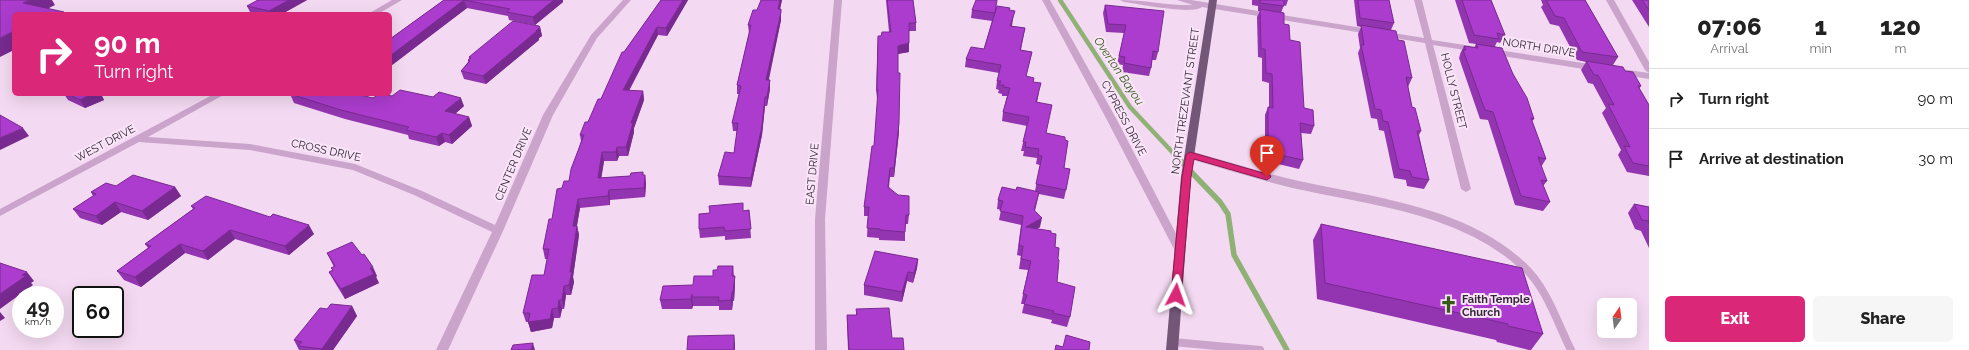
<!DOCTYPE html>
<html lang="en">
<head>
<meta charset="utf-8">
<style>
  :root { --surface:#fff; --page:#f6f6f6; --text:#222; --muted:#767676; --line:#e0e0e0; --accent:#db2777 }
  body { margin:0; font-family:Raleway,sans-serif; background:var(--page); color:var(--text); height:100vh; display:flex; flex-direction:column; font-size:15px; white-space:nowrap }
  * { box-sizing:border-box; margin:0 }
  p { font-size:13px; color:var(--muted) }
  .icon { flex:none; width:22px; height:22px; fill:none; stroke:currentColor; stroke-width:2; stroke-linecap:round; stroke-linejoin:round }
  .map { position:relative; flex:1; overflow:hidden }
  .panel { display:flex; flex-direction:column; background:var(--surface); width:320px }
  .panel>* { flex:none }
  .top-card { position:absolute; left:12px; top:12px; width:380px; height:84px; border-radius:6px; box-shadow:0 4px 16px #0002; background:#db2777; color:#fff; overflow:hidden }
  .needle { width:26px; rotate:14deg }
  .buttons { position:absolute; left:1597px; top:298px; display:grid; gap:8px }
  .buttons a { display:grid; place-items:center; width:40px; height:40px; border-radius:6px; background:var(--surface); box-shadow:0 4px 16px #0002; font-size:20px }
  .speed { position:absolute; left:12px; top:286px; display:flex; gap:8px; font-size:20px; font-weight:700; text-align:center }
  .speed>* { display:grid; place-content:center; width:52px; height:52px; border-radius:50%; background:var(--surface); box-shadow:0 4px 16px #0002; line-height:1 }
  .speed small { font-size:10px; font-weight:400 }
  .speed .limit { border:2px solid #111; border-radius:6px; background:#fff; color:#111 }
  .pin { position:absolute; display:grid; place-items:center; width:34px; height:34px; color:#fff; margin:-41px -17px; border-radius:50% 50% 50% 0; rotate:-45deg; box-shadow:0 0 4px #0007 }
  .pin .icon { rotate:45deg }
  .me { position:absolute; width:44px; margin:-22px; rotate:4deg; stroke-linejoin:round; filter:drop-shadow(0 0 3px #0008) }
  .turn { display:flex; align-items:center; gap:14px; height:84px; padding:0 16px; font-size:18px }
  .turn .icon { width:52px; height:52px; stroke-width:2.5 }
  .turn b { display:block; font-size:28px; line-height:34px }
  .eta { display:flex; justify-content:space-evenly; align-items:center; height:68px; text-align:center }
  .eta b { font-size:24px; font-weight:800; line-height:28px }
  .button { display:flex; gap:8px; margin-top:auto; padding:8px 16px }
  .button a { flex:1; height:46px; border-radius:6px; background:var(--accent); color:#fff; font-size:16px; font-weight:800; line-height:46px; text-align:center }
  .button a+a { background:var(--page); color:var(--text) }
  ul { padding:0; list-style:none }
  li { display:flex; align-items:center; gap:12px; height:60px; padding:0 16px; border-top:1px solid var(--line) }
  li div { flex:1 }
  li b { display:block; font-size:15px }
  li em { font-style:normal }
  main { display:flex; flex:1; min-height:0 }
  .map>svg:first-child { display:block }
  .lines { fill:none; stroke-linecap:round; stroke-linejoin:round }
  .stream-far1 { stroke:#90b176; stroke-width:4.5 }
  .stream { stroke:#90b176; stroke-width:5.5 }
  .lane { stroke:#caa4cb; stroke-width:8 }
  .street { fill:#caa4cb; fill-rule:evenodd }
  .primary { fill:#745679; fill-rule:evenodd }
  .wall { fill:#9334b0 }
  .shaded-wall { fill:#782a90 }
  .building { fill:#ab3ccd; stroke:#782a90 }
  .route { fill:#db2777; stroke:#8e194d }
  .labels { text-anchor:middle; stroke-width:4; stroke-linejoin:round; paint-order:stroke }
  .street-label { font-size:11px; fill:#332636; stroke:#fae5f9 }
  .poi-label { font-size:11px; font-weight:bold; fill:#332636; stroke:#fae5f9; text-anchor:start }
  .water-label { font-size:12px; font-style:italic; fill:#345a19; stroke:#fae5f9 }
</style>
</head>
<body>
<main>
<div class="map">
<svg width="1649" height="350" viewBox="0 0 1649 350">
  <rect width="100%" height="100%" fill="#f3d9f1"/>
  <g class="lines">
    <path class="stream-far1" d="M1060,0L1130,107L1175,155"/>
    <path class="stream" d="M1174,154L1220,202L1228,214L1234,255L1287,350"/>
    <path class="lane" d="M1190,155C1226,165 1262,177 1298,185C1375,202 1463,210 1523,266C1547,288 1557,322 1571,350
      M1173,342L1260,350"/>
    <path class="street" d="M392,0H402L378,14H368Z
      M623,0H631L597,38L553,115L503,231L448,350H436L492,232L414,195L353,170L250,150L139,142L0,216V209L214,94H225L148,137L250,144L355,164L422,191L495,225L543,115L591,35Z
      M834,0H842L825,219L827,350H815V219Z
      M1042,0H1050L1117,120L1184,249L1183,252H1175L1174,249L1107,120Z
      M1120,0C1145,0 1169,6 1193,5L1177,0H1191L1424,38L1414,0H1422L1432,40L1596,65L1600,68L1596,71L1433,45L1471,189L1466,192L1461,189L1425,43L1202,7C1192,15 1139,4 1124,2Z
      M1606,0H1614L1649,62V73L1645,70Z
      M1621,69L1649,73V79L1618,74L1617,72Z"/>
    <path class="primary" d="M1209,0H1217L1191,177L1178,350H1166L1181,177Z"/>
  </g>
  <path class="wall" d="M258,0H307L282,14H251L247,6Z
    M444,0H563V2L535,25L509,20L508,16L467,8L390,66V39Z
    M661,0H688L667,36L658,35L629,91H643L644,100L634,128V132L628,156H619L617,161H604L601,178L645,175L646,184L645,197L610,200V205L580,208L577,226L579,235L573,277L574,282L571,295H566L564,309H562L560,318H554L552,328L531,332L528,322H526L523,313L544,275L547,259H545L543,249L562,188L569,181L581,141L580,135L601,99L624,52Z
    M782,0L780,9L781,20L768,80H770V89L767,106H765L762,135L751,187L719,185L718,176L734,153L737,131H733L732,123L739,94H737V85L749,33L748,25L757,10Z
    M886,0H913L916,23V31H909V52L898,54V73L899,123V132L894,177H890L889,187L909,215L908,224H905V241L879,240V238L867,237L868,216H864V207L874,146L878,98H877L876,90L878,36H881L889,32Z
    M1252,0H1288L1286,6L1284,5L1281,13L1284,24L1290,40L1304,108L1314,126L1311,134L1301,133L1303,160L1299,169L1262,160L1261,145L1265,136V115L1268,107H1269V83L1262,81V58L1258,57L1257,17L1260,11H1258V6L1252,5Z
    M1354,0H1389L1394,23L1391,30L1398,40L1412,78L1408,87L1412,107L1421,131L1419,135L1429,180L1424,189L1407,186L1406,180L1394,178L1384,131L1379,130L1377,119L1371,118L1358,53L1360,48L1358,34L1361,27L1357,26Z
    M1455,0H1491L1505,35L1500,43L1497,42L1495,46L1513,74L1534,119L1532,121L1546,159L1541,167L1547,181L1543,186L1550,202L1543,211L1515,205L1488,120L1480,119L1459,58L1460,55V54L1464,46L1474,48L1476,44L1469,43Z
    M1541,0H1585L1618,57L1613,65L1625,71L1641,86L1639,89L1649,105V176L1627,172L1618,155L1621,150L1602,113L1606,108L1593,84L1588,83L1581,70L1586,62L1577,60L1559,26L1550,24L1541,7L1543,5Z
    M1632,0H1649V27Z
    M1105,5L1158,52L1156,60H1152L1151,68L1149,76L1122,72L1123,65L1117,64L1124,33L1106,32L1103,13Z
    M996,8L1010,10L1013,19L1012,26L1025,28L1021,50L1032,52L1026,77L1033,82L1039,92L1037,103L1046,133L1065,140L1064,168L1066,190L1064,199L1039,194L1035,211L1040,227L1037,229L1051,233L1055,247L1058,259L1057,282L1070,317L1067,327L1051,323L1052,320L1022,313L1024,304H1021L1028,270L1019,269L1021,256L1017,255L1021,225L999,220L1001,210L997,209L998,200L1016,190L1035,191L1040,165L1036,164L1037,158L1023,156L1024,151H1021L1027,126L1002,121L1003,112L1007,96H1002V94L998,93L999,90L996,89L997,81L999,73L965,67L966,59L984,49L992,21L971,18L972,10Z
    M540,27L542,36L539,38V40L486,84L464,79L461,71L468,62V60L469,59V57Z
    M64,94H101L104,100L85,108L68,100Z
    M290,94L373,98L392,96L464,106L455,114L469,117L472,126L452,144L445,142L439,146L409,139L408,135L345,119L294,103Z
    M116,186L175,187L181,196L148,220L121,212L102,225L80,218L73,209L93,196L91,192Z
    M1634,204L1649,207V248L1641,231L1635,229L1628,213Z
    M191,206L314,234L289,255L235,239L208,260L185,253L141,287L124,280L117,271L148,248L145,244L193,209Z
    M749,210L751,238L725,240V236L700,238L699,229L744,211Z
    M1321,224L1543,334L1531,350H1529L1497,342L1496,340L1317,299L1313,240Z
    M327,253L377,276L376,277L379,283L345,299L334,281L329,272L333,270L331,268L334,267Z
    M918,259L917,268L913,283L907,281L902,302L864,295V285Z
    M733,266L735,285L734,301H733L732,310H719V306H693L692,309H662L660,300L713,276L717,270Z
    M352,306L357,316L333,350H299L294,340L327,309Z
    M856,309L892,338L904,350H848L847,324V315H856Z"/>
  <path class="shaded-wall" d="M29,0H52L55,5L37,14L23,3Z
    M289,0H307L282,14H270L269,11Z
    M464,0L467,8L391,66L390,56Z
    M554,0H563V2L535,25L533,17Z
    M683,0H688L667,36L666,28Z
    M780,0H782L778,17V9Z
    M1015,11L1013,19L1009,34L1010,26Z
    M781,12V20L767,89L766,80Z
    M540,27L542,36L539,38V40L486,84L483,76Z
    M657,27L658,35L624,99L623,90Z
    M14,31V50L0,57V38Z
    M909,43V52L897,54L898,46Z
    M770,80V89L767,106V97Z
    M643,91L644,100L634,128V132L628,156L626,147L631,123Z
    M92,94H101L104,100L85,108L80,100Z
    M765,97V106L762,135L751,187V178Z
    M461,98L464,106L448,120L445,111Z
    M469,117L472,126L452,144L449,135Z
    M899,123V132L894,177V168Z
    M23,128L29,136L0,150V138Z
    M442,133L445,142L439,146L436,137Z
    M617,147L619,156L617,161L616,152Z
    M602,152L604,161L600,187L598,178Z
    M643,172L644,181L645,175L646,184L645,197L644,188Z
    M175,187L181,196L148,220L142,211Z
    M609,190L610,200V205L608,196Z
    M578,199L580,208L575,235L573,226Z
    M115,202L121,212L102,225L96,216Z
    M1042,218L1040,227L1024,236L1026,227Z
    M309,225L314,234L289,255L285,246Z
    M577,226L579,235L573,277L574,282L571,295L569,285L570,272Z
    M230,230L235,239L208,260L203,251Z
    M180,244L185,253L141,287L135,277Z
    M918,259L917,268L913,283L914,273Z
    M373,267L377,276L376,277L379,283L345,299L341,289Z
    M27,272L34,281L31,283L33,285L0,309V294L22,275Z
    M908,272L907,281L902,302V292Z
    M735,276V285L734,301L733,292Z
    M564,286L566,295L564,309L562,300Z
    M732,292L733,301L732,310L731,300Z
    M692,294V297L693,305L692,309L691,299Z
    M559,300L562,309L560,318L558,308Z
    M352,306L357,316L333,350H322V349Z
    M552,309L554,318L552,328L531,332L528,322Z
    M0,312L5,318L0,321Z
    M734,335L735,344V350H734Z
    M533,343L535,350H531Z"/>
  <path class="building" d="M0,0H29L23,3L64,12L61,14H14V31L0,38Z
    M258,0H289L269,11L247,6Z
    M444,0H554L533,17L507,12L510,9L464,0L390,56V39Z
    M661,0H683L666,28L657,27L623,90L643,91L631,123H633L626,147H617L616,152H602L598,178L630,176L631,173L643,172V175H645L644,188L609,190L608,196L578,199L573,226H577L570,272H572L569,285L564,286L562,300H559L558,308L552,309L550,319L528,322L530,313H523L532,275H544L549,249H543L549,219H552L557,189L562,188L564,181H569L571,169L584,135H580L585,122H588L598,99H601L622,52H624Z
    M761,0H780L778,9H781V12L766,80H770L767,97H765L762,126L751,178L718,176L725,152L734,153L738,123H732L741,86L737,85L751,25H748L753,10H757Z
    M887,0H913L916,23H909V43L898,46V73H900L899,123L894,168H890L888,187L898,195L909,196V215H906L905,232L880,230V229L867,228L869,207H864L872,146H874L878,90H877V82L878,36H881L882,32H891Z
    M976,0H997L995,13L972,10Z
    M1260,0H1284V6L1260,3Z
    M1358,0H1389L1394,23L1360,18Z
    M1462,0H1491L1505,35L1497,33L1499,39L1474,35Z
    M1546,0H1585L1618,57L1582,52L1564,18L1555,16Z
    M1642,0H1649V10Z
    M1105,5L1164,11L1158,52L1153,51L1151,68L1124,63L1125,57L1119,56L1126,25L1108,24Z
    M997,6L1010,8L1009,10L1015,11L1010,26L1025,28L1020,50L1032,52L1026,76L1034,78L1033,82L1041,83L1036,102L1052,105L1046,133L1065,137V140L1068,141L1064,168L1070,169L1066,190L1036,184L1042,156L1038,155L1039,149L1025,147L1026,142H1023L1029,117L1003,112L1010,88L1003,87L1004,85H999L1001,81H997L1001,65L966,59L971,47L984,49Z
    M1260,9L1284,13V24L1289,25L1290,40L1300,42L1304,108L1313,110L1314,126L1300,123L1303,160L1266,152L1265,136H1268V107L1273,108L1272,74L1266,73L1265,49H1261Z
    M513,21L539,26L540,27L536,31H537L483,76L461,71L470,61L468,60L471,58L469,57Z
    M1361,25L1396,31L1398,40L1404,41L1412,78L1406,77L1412,107L1415,108L1421,131H1417L1429,180L1412,177L1410,171L1399,169L1388,122L1383,121L1381,110L1375,109L1361,45H1364Z
    M1476,44L1502,48L1513,74L1527,98L1534,119L1531,118L1546,159L1538,157L1547,181L1541,180L1550,202L1521,196L1493,112L1485,110L1463,50H1466L1464,46L1478,48Z
    M1586,61L1623,67L1625,71L1633,72L1641,86H1638L1649,105V166L1633,163L1624,146L1630,147L1608,104L1614,105L1598,75H1594Z
    M400,90L433,97L439,92L461,98L445,111L469,117L449,135L442,133L436,137L406,130L409,127L341,110L290,94H356L373,98L379,94H384L392,96Z
    M68,94H92L80,100Z
    M0,115L23,128L0,138Z
    M133,175L175,187L142,211L115,202L96,216L73,209L96,194L91,192L106,183L116,186Z
    M1002,187L1016,190L1017,187L1039,192L1034,210L1042,218L1026,227L1051,231V233L1056,234L1055,247L1059,248L1058,259L1059,260L1057,282L1075,287L1070,317L1053,313L1054,311L1024,304L1027,295L1023,294L1031,261L1021,259L1023,246H1019L1023,216L1000,211L1003,201L998,200Z
    M206,196L270,217L273,214L309,225L285,246L230,230L203,251L180,244L135,277L117,271L151,246L145,244L195,208L191,206Z
    M743,203V211L749,210L751,229L725,231L724,227L699,229V214L710,213L709,206Z
    M1634,204L1649,207V223L1648,221L1642,220Z
    M1321,224L1522,268L1543,334L1508,326V324L1325,283Z
    M352,242L362,255L364,254L373,267L370,268L374,274L341,289L329,272L333,270L331,268L335,266L327,253Z
    M875,251L918,259L914,273L908,272L902,292L864,285Z
    M0,263L27,272L22,275L26,276L0,294Z
    M718,266H733L732,276H735L733,292H732L731,300L718,301L719,297H692V294L691,299L660,300L663,286L693,285L694,276H713V270H717Z
    M331,304L352,306L322,349L298,346L302,342L294,340L320,308L327,309Z
    M889,308L892,338H903L904,350H849L847,315H857L856,309Z
    M734,335V350H687L688,336Z
    M1066,335L1090,342L1089,350H1055L1056,345L1063,347Z
    M533,343L531,350H511L513,345Z"/>
  <path class="route" d="M1190,152L1270,175L1271,177L1267,180L1194,159L1191,177L1181,295L1176,299L1171,295L1182,177L1186,155Z"/>
  <defs>
    <symbol id="church-bare" viewBox="-9 -9 18 18"><path d="M-1.2-6h2.4v3.5h3.3v2.4h-3.3V6h-2.4V-.1h-3.3v-2.4h3.3Z" fill="#345a19" stroke="#fae5f9" stroke-width="2.5" paint-order="stroke"/></symbol>
  </defs>
  <g fill-rule="evenodd">
    <use href="#church-bare" x="1436" y="292" width="25" height="25"/>
  </g>
  <g class="labels">
    <g class="street-label">
      <text transform="translate(1539 47) rotate(9)" y="4">NORTH DRIVE</text>
      <text transform="translate(1454 91) rotate(76)" y="4">HOLLY STREET</text>
      <text transform="translate(1185 101) rotate(-82)" y="4">NORTH TREZEVANT STREET</text>
      <text transform="translate(1124 118) rotate(62)" y="4">CYPRESS DRIVE</text>
      <text transform="translate(105 143) rotate(-28)" y="4">WEST DRIVE</text>
      <text transform="translate(326 150) rotate(12)" y="4">CROSS DRIVE</text>
      <text transform="translate(513 164) rotate(-67)" y="4">CENTER DRIVE</text>
      <text transform="translate(812 174) rotate(-85)" y="4">EAST DRIVE</text>
    </g>
    <g class="poi-label">
      <text x="1462" y="303">Faith Temple<tspan x="1462" dy="13">Church</tspan></text>
    </g>
    <g class="water-label">
      <text transform="translate(1119 71) rotate(56)" y="4">Overton Bayou</text>
    </g>
  </g>
</svg>
<div class="buttons">
<a><svg class="needle" viewBox="-14 -14 28 28"><path d="M0-13l5 13h-10z" fill="#e53935"/><path d="M0 13l5-13h-10z" fill="#767676"/></svg></a>
</div>
<div class="speed"><div>49<small>km/h</small></div><div class="limit">60</div></div>
<div class="pin" style="left:1267px;top:177px;background:#d93025"><svg class="icon" aria-label="arrive" viewBox="0 0 24 24"><path d="M6 21V4h12l-3 4 3 4H6"/></svg></div>
<svg class="me" style="left:1176px;top:295px" viewBox="-20 -20 40 40"><path d="M0-17L14 15 0 8-14 15z" fill="#db2777" stroke="#fff" stroke-width="4"/></svg>
<div class="top-card">
<div class="turn"><svg class="icon" aria-label="right" viewBox="0 0 24 24"><path d="M7 20v-9h11M14 6l5 5-5 5"/></svg><div><b>90 m</b>Turn right</div></div>
</div>
</div>
<section class="panel">
<div class="eta">
<div><b>07:06</b><p>Arrival</p></div>
<div><b>1</b><p>min</p></div>
<div><b>120</b><p>m</p></div>
</div>
<ul>
<li><svg class="icon" aria-label="right" viewBox="0 0 24 24"><path d="M7 20v-9h11M14 6l5 5-5 5"/></svg><div><b>Turn right</b></div><em>90 m</em></li>
<li><svg class="icon" aria-label="arrive" viewBox="0 0 24 24"><path d="M6 21V4h12l-3 4 3 4H6"/></svg><div><b>Arrive at destination</b></div><em>30 m</em></li>
</ul>
<div class="button"><a>Exit</a><a>Share</a></div>
</section>
</main>
</body>
</html>
